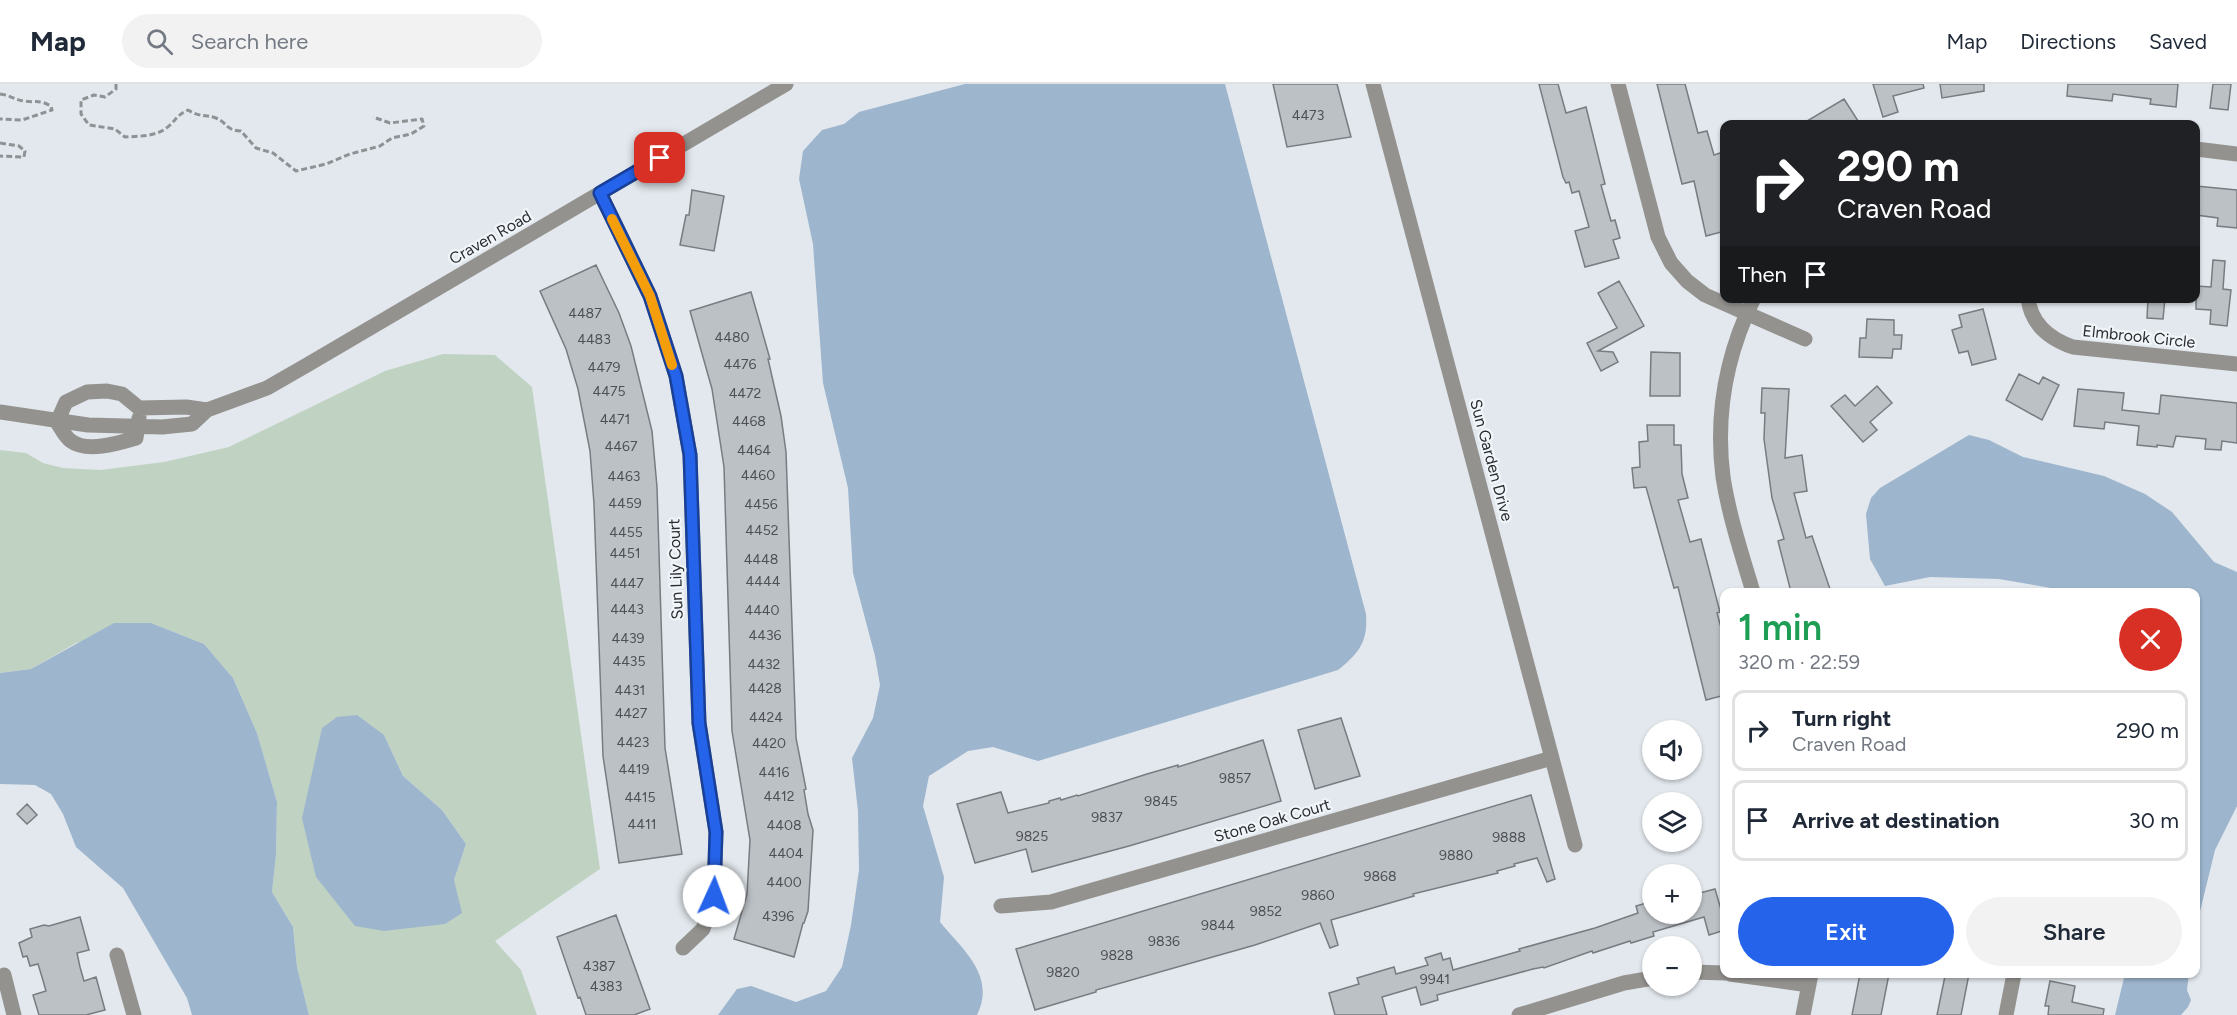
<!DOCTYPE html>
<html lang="en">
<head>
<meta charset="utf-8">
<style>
  :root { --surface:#fff; --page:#f2f2f3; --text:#1f2937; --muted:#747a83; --line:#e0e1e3; --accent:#2563eb }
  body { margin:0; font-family:Figtree,sans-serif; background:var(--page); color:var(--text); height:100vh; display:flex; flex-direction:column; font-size:22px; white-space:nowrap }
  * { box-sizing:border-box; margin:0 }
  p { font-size:20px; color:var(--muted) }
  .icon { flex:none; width:33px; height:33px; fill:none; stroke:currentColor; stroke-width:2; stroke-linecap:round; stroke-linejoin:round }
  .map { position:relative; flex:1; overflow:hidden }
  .panel { position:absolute; left:1720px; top:504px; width:480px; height:390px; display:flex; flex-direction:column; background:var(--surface); border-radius:12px; box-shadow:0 2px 4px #0004 }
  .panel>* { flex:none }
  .guide { position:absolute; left:1720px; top:36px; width:480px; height:183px; border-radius:12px; box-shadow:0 2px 4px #0004; background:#202124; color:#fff; overflow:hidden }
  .buttons { position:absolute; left:1642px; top:636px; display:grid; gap:12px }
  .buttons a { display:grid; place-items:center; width:60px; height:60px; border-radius:50%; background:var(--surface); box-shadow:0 2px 4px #0004; font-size:30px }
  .pin { position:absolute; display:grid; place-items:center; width:51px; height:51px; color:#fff; margin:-26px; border-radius:12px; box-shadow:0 3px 9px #0006 }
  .me { position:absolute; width:66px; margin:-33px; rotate:2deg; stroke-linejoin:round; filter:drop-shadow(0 0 4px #0008) }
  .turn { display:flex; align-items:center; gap:21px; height:126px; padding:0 18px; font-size:27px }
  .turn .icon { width:78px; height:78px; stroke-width:2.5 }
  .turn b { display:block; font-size:42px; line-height:51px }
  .then { display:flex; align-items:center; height:57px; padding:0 18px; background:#0003; gap:12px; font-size:22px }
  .round { display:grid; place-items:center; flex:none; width:63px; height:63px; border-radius:32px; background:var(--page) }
  .overview { display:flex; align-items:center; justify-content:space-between; height:102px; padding:0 18px }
  h1 { font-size:36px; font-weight:600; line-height:45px; color:#1e9e55 }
  .primary-button { display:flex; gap:12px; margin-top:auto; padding:12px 18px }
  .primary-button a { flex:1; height:69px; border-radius:36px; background:var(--accent); color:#fff; font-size:24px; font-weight:600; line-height:69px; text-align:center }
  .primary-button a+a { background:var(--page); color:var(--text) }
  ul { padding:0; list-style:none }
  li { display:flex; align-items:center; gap:18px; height:81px; margin:0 12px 9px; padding:0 6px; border:3px solid var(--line); border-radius:12px }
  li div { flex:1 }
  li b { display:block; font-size:22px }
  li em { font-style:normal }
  header { display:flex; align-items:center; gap:36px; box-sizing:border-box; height:84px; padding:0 30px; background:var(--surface); border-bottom:2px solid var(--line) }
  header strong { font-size:28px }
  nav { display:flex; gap:33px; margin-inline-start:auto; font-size:21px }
  .search { width:420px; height:54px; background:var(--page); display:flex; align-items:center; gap:15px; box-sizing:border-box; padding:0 21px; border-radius:33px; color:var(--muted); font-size:22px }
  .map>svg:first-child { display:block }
  .green { fill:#c0d3c2; fill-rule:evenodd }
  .water { fill:#9db5cd }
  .building { fill:#bcc1c6; stroke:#787c81; stroke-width:1.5 }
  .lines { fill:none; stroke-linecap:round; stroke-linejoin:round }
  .path { stroke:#8e9295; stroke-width:3; stroke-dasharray:6 3; stroke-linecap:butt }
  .minor { stroke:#94928f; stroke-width:15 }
  .route-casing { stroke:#184099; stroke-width:15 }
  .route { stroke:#2563eb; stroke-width:10 }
  .slow { stroke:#f59e0b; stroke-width:10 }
  .labels { text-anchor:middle; stroke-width:4.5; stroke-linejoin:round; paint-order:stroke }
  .number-label { font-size:14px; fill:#4e5154 }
  .street-label { font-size:16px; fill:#2a2c2e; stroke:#f0f5fa }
</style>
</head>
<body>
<header>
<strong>Map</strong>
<div class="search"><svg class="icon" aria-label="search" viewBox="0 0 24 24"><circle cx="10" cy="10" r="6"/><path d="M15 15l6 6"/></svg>Search here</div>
<nav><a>Map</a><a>Directions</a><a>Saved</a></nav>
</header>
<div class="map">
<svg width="2237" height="931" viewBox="0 0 2237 931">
  <rect width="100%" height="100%" fill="#e2e8ed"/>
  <path class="green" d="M443,270L495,271L532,303L600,785L495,857L521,886L537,931H309L297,883L293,843L272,808L276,771L277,718L257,649L233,594L204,560L151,539L76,559L31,585L0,589V366L26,369L43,379L63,384L100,386L164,378L229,363L385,287ZM384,651L403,692L442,726L466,760L454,796L384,847Z"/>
  <path class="water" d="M965,0H1225L1366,530C1368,558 1359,569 1338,586L1038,677L993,663L968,667L929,692L923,722L944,793L940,838C964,867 996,892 977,931H718L737,905L751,902L796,918L826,907L842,883L851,841L859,786L858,727L852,674L873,634L880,601L875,572L853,489L848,404L823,299L813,160L799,95L803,67L822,46L844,40L859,28Z
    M1969,351L1989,356L2023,373L2104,392L2145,410L2172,428L2214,478L2237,488V722L2215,766L2196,844V508H2062L2057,505L1999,495L1930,493L1885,502L1870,475L1866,430L1871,414L1880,404Z
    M114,539H151L204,560L233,594L257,649L277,718L276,771L272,808L293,843L297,883L309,931H192L187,914L123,804L76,763L63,730L51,710L35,701L0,700V589L31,585Z
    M357,631L384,651L403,692L442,726L466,760L454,796L462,829L445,840L384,847L355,842L316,793L302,734L322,644L337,633Z
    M2125,890H2189L2187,906L2191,916L2188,923L2181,931H2115Z"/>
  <path class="building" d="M1273,0H1337L1351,53L1287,63Z
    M1539,0H1558L1566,29L1586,23L1605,100L1601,101L1611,137L1615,136L1620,154L1613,156L1619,174L1585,183L1575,147L1589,143L1579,107L1572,109L1569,98L1566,99L1563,93Z
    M1657,0H1685L1698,49L1707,47L1714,71L1723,68L1725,75V147L1706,152L1694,97L1682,100Z
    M1873,0H1923L1924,4L1893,12L1898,28L1883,33Z
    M1940,0H1984V7L1942,14Z
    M2068,0H2178L2176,23L2150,20L2151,15L2113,10L2112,17L2067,12Z
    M2213,0H2231L2228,26L2210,24Z
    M1844,15L1860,40H1802Z
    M2196,102L2237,106V144L2217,142L2218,134L2196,131Z
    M692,106L724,112L714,167L680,161L686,131H689Z
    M2213,176L2225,177L2223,205L2231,206L2227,242L2210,240L2211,226L2196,225V202L2211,203Z
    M596,181L619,229L631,262L652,347L657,403L665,664L682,770L619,779L603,672L594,420L590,367L578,305L566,265L540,207Z
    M1619,197L1644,242L1598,267L1613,268L1618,278L1601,287L1587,259L1617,244L1598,209Z
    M751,208L770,275H768L781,332L786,368L796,654L806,705L804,706L808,730L813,746L808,827L804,839H803L794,873L734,855L747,810L750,756L732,647L724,383L712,305L690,227Z
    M2148,214H2165L2163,235L2147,234Z
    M1983,225L1996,275L1972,281L1968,267L1959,269L1952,246L1962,243L1959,231Z
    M1867,235L1894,236V251H1902L1901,265H1893L1892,274L1859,273L1860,254H1866Z
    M1651,268L1680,269V312H1650Z
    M2019,290L2039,300L2043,293L2059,301L2042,336L2006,316Z
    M1877,302L1892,319L1870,338L1877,346L1863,358L1831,322L1845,311L1855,322Z
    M1762,304L1789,305L1785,374L1802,371L1807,407L1794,409L1806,454L1812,452L1831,508H1791L1778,457L1784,455L1772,414L1764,355L1765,329H1761Z
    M2078,305L2124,309L2122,326L2159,330L2161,311L2237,319V359L2222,357L2221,366L2205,365L2206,355L2176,352L2173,363L2157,361V363L2137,361L2139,342L2105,338L2104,345L2074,342Z
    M1647,341H1674V361H1681L1682,390L1688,414L1678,416L1690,458L1701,455L1720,528L1717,529L1725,558V611L1706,616L1678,503L1674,504L1646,403L1634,404L1632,384L1640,383L1639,358L1648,357Z
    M1341,634L1360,692L1315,705L1298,646Z
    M1263,656L1281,717L1129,762L1032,788L1026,765L975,779L957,720L1001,708L1008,729L1049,719V717L1060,714L1061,716L1077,711L1078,712L1147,690L1178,681V683Z
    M1531,711L1555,795L1547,798L1537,774L1514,780L1515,782L1497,787L1498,789L1413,810L1414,812L1331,836L1338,861L1330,864L1320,839L1255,861L1096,906V908L1035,926L1016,865Z
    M27,720L37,731L27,740L17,730Z
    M1715,805L1725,839V846L1709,851L1704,833L1653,848L1654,852L1631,859L1630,857L1593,869L1592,867L1544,884L1543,883L1533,885L1437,911L1438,916L1421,921L1416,903L1382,913L1387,931H1335L1329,909L1359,900L1357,894L1394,883L1396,890L1428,881L1425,874L1441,869L1443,876L1450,874L1453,886L1520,867L1519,865L1595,844L1638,829L1636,822L1653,817V830H1692V811Z
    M616,831L650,925L634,931H586L580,913L578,914L557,853Z
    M80,833L89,866L77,869L80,883L84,897L96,893L105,926L86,931H39L33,911L46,907L42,893L38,880L30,882L27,872L23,873L19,859L32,853L30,845L44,841L49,842Z
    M1860,890H1889L1881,931H1852Z
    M1951,890H1969L1961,931H1937L1945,892L1950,893Z
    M2050,897L2075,902L2072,918L2104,925L2103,931H2048L2049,922H2045Z"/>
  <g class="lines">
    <path class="path" d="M116,0V5L105,13L94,11L81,16V30L89,41L115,45L125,53C140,52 158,53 170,41C177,34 179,30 188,26C201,34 205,30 216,34C228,39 225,46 241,47L256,64L273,69L296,87L326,80L350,70L380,62L392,54L411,50L424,42L422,35L390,39L373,33
      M0,10C10,11 17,17 25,17C37,19 38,15 51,22L52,26L22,36L0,35
      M0,59L19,62L25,67L24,73L0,72"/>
    <path class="minor" d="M1373,0L1575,761
      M1618,0L1658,153L1671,179L1687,197L1705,211L1805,255
      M2196,65L2237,70
      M600,109L650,212L676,292L690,371L699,639L716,748L714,812L703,845L683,864
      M2028,214C2031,241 2050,255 2073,263L2237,280
      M0,328L88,341L162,343L192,340L207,326L267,304L307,281L786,0
      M57,338L66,318L87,308L107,307L122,310L139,324L186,323L207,326
      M57,338C61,344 65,353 71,357C87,369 119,359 136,354L139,334
      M1753,508C1742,471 1729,432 1723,393C1715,330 1726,271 1754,214
      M1001,822L1051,818L1552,674
      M117,871L134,931
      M1692,888L1725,889
      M1730,890L1809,901
      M4,891L14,931
      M1519,931L1624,899L1653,894
      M1803,931L1811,890
      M2006,931L2014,890"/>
  </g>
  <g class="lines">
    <defs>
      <path id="route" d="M660,74L600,109L650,212L676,292L690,371L699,639L716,748L714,812"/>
    </defs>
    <use href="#route" class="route-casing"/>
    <use href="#route" class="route"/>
    <path class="slow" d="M612,135L650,212L672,281"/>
  </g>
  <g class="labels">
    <g class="number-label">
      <text x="1308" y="36">4473</text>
      <text x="585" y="234">4487</text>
      <text x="732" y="258">4480</text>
      <text x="594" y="260">4483</text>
      <text x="740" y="285">4476</text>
      <text x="604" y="288">4479</text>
      <text x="609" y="312">4475</text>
      <text x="745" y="314">4472</text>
      <text x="615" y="340">4471</text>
      <text x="749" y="342">4468</text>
      <text x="621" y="367">4467</text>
      <text x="754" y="371">4464</text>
      <text x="758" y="396">4460</text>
      <text x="624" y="397">4463</text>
      <text x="625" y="424">4459</text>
      <text x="761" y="425">4456</text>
      <text x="762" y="451">4452</text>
      <text x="626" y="453">4455</text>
      <text x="625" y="474">4451</text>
      <text x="761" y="480">4448</text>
      <text x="763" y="502">4444</text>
      <text x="627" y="504">4447</text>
      <text x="627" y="530">4443</text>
      <text x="762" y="531">4440</text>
      <text x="765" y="556">4436</text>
      <text x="628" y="559">4439</text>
      <text x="629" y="582">4435</text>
      <text x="764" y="585">4432</text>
      <text x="765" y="609">4428</text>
      <text x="630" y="611">4431</text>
      <text x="631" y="634">4427</text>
      <text x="766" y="638">4424</text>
      <text x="633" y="663">4423</text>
      <text x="769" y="664">4420</text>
      <text x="634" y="690">4419</text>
      <text x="774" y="693">4416</text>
      <text x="1235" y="699">9857</text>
      <text x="779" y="717">4412</text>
      <text x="640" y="718">4415</text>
      <text x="1161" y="722">9845</text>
      <text x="1107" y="738">9837</text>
      <text x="642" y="745">4411</text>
      <text x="784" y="746">4408</text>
      <text x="1032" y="757">9825</text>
      <text x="1509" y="758">9888</text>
      <text x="786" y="774">4404</text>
      <text x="1456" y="776">9880</text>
      <text x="1380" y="797">9868</text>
      <text x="784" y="803">4400</text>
      <text x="1318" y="816">9860</text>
      <text x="1266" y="832">9852</text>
      <text x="778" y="837">4396</text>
      <text x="1218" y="846">9844</text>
      <text x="1164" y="862">9836</text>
      <text x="1117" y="876">9828</text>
      <text x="599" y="887">4387</text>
      <text x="1063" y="893">9820</text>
      <text x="1435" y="900">9941</text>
      <text x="606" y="907">4383</text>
    </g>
    <g class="street-label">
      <text transform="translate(490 153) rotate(-30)" y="6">Craven Road</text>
      <text transform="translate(2139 252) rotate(6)" y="6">Elmbrook Circle</text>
      <text transform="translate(1492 376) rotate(75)" y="6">Sun Garden Drive</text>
      <text transform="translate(675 485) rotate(-92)" y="6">Sun Lily Court</text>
      <text transform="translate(1272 736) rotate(-16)" y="6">Stone Oak Court</text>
    </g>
  </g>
</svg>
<div class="buttons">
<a><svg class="icon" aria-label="sound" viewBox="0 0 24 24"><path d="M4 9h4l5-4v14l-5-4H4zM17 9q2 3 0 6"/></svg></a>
<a><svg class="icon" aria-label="layers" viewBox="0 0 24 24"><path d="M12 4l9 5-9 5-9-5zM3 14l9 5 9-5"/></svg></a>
<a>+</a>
<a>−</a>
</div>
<div class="pin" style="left:660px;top:74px;background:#d93025"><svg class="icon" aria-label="arrive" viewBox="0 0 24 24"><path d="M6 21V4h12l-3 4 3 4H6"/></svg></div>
<svg class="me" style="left:714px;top:812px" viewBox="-20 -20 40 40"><circle r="19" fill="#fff"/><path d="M0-13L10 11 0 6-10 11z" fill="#2563eb"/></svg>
<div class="guide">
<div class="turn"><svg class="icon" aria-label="right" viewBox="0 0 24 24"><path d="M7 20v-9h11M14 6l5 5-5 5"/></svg><div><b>290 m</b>Craven Road</div></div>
<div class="then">Then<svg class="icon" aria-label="arrive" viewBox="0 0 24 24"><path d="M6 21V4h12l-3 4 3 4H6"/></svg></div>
</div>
<section class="panel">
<div class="overview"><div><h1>1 min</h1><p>320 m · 22:59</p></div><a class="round" style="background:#d93025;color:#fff"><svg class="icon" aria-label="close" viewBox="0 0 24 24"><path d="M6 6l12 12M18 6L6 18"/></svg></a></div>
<ul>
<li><svg class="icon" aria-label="right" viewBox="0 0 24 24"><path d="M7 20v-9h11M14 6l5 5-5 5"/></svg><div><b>Turn right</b><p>Craven Road</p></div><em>290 m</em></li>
<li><svg class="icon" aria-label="arrive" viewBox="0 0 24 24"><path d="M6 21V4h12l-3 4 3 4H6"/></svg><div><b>Arrive at destination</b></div><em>30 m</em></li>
</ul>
<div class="primary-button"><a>Exit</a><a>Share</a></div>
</section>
</div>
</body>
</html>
